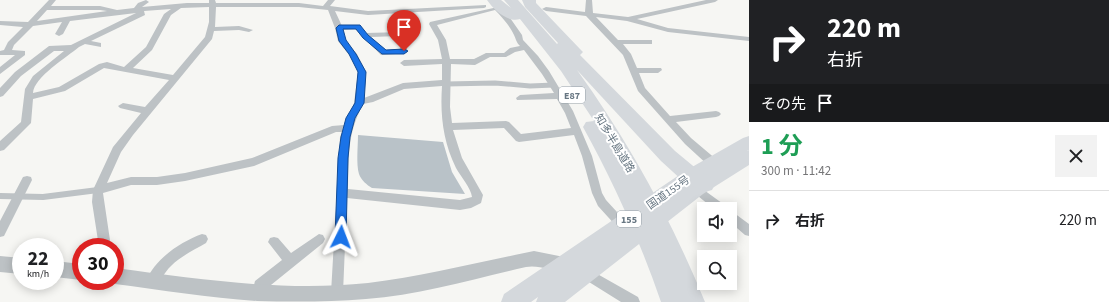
<!DOCTYPE html>
<html lang="ja">
<head>
<meta charset="utf-8">
<style>
  :root { --surface:#fff; --page:#f2f2f2; --text:#202124; --muted:#757577; --line:#e0e0e0 }
  body { margin:0; font-family:"Source Sans 3","Noto Sans JP",sans-serif; background:var(--page); color:var(--text); height:100vh; display:flex; flex-direction:column; font-size:15px; white-space:nowrap }
  * { box-sizing:border-box; margin:0 }
  p { font-size:13px; color:var(--muted) }
  .icon { flex:none; width:22px; height:22px; fill:none; stroke:currentColor; stroke-width:2; stroke-linecap:round; stroke-linejoin:round }
  .map { position:relative; flex:1; overflow:hidden }
  .side { display:flex; flex-direction:column; background:var(--surface); width:360px }
  .side>* { flex:none }
  .hud { background:#202124; color:#fff; overflow:hidden }
  .tools { position:absolute; left:697px; top:202px; display:grid; gap:8px }
  .tools a { display:grid; place-items:center; width:40px; height:40px; border-radius:0px; background:var(--surface); box-shadow:0 2px 10px #0003; font-size:20px }
  .speed { position:absolute; left:12px; top:238px; display:flex; gap:8px; font-size:20px; font-weight:700; text-align:center }
  .speed>* { display:grid; place-content:center; width:52px; height:52px; border-radius:50%; background:var(--surface); box-shadow:0 2px 10px #0003; line-height:1 }
  .speed small { font-size:10px; font-weight:400 }
  .speed .limit { border:6px solid #d22; background:#fff; color:#111 }
  .pin { position:absolute; display:grid; place-items:center; width:34px; height:34px; color:#fff; margin:-41px -17px; border-radius:50% 50% 50% 0; rotate:-45deg; box-shadow:0 0 4px #0007 }
  .pin .icon { rotate:45deg }
  .me { position:absolute; width:44px; margin:-22px; rotate:3deg; stroke-linejoin:round; filter:drop-shadow(0 0 3px #0008) }
  .turn { display:flex; align-items:center; gap:14px; height:84px; padding:0 12px; font-size:18px }
  .turn .icon { width:52px; height:52px; stroke-width:2.5 }
  .turn b { display:block; font-size:28px; line-height:34px }
  .then { display:flex; align-items:center; height:38px; padding:0 12px; background:#0003; gap:8px; font-size:15px }
  .round { display:grid; place-items:center; flex:none; width:42px; height:42px; border-radius:0px; background:var(--page) }
  .headline { display:flex; align-items:center; justify-content:space-between; height:68px; padding:0 12px }
  h1 { font-size:24px; font-weight:700; line-height:30px; color:#1e9e55 }
  ul { padding:0; list-style:none }
  li { display:flex; align-items:center; gap:12px; height:60px; padding:0 12px; border-top:1px solid var(--line) }
  li div { flex:1 }
  li b { display:block; font-size:15px }
  li em { font-style:normal }
  main { display:flex; flex:1; min-height:0 }
  .map>svg:first-child { display:block }
  .water { fill:#b9c2c8 }
  .lines { fill:none; stroke-linecap:round; stroke-linejoin:round }
  .service-far1 { stroke:#bdc2c5; stroke-width:5 }
  .service { stroke:#bdc2c5; stroke-width:6 }
  .minor { fill:#bdc2c5; fill-rule:evenodd }
  .tertiary { fill:#bdc2c5; fill-rule:evenodd }
  .trunk { fill:#d4d8dc; fill-rule:evenodd }
  .motorway { fill:#d4d8dc; fill-rule:evenodd }
  .route { fill:#1a73e8; stroke:#114b97 }
  .labels { text-anchor:middle; stroke-width:4; stroke-linejoin:round; paint-order:stroke }
  .shield { fill:#fff; stroke:#959fa8; stroke-width:1 }
  .shield-label { font-size:10px; font-weight:bold; fill:#677682 }
  .street-label { font-size:11px; fill:#677682; stroke:#fff }
</style>
</head>
<body>
<main>
<div class="map">
<svg width="749" height="302" viewBox="0 0 749 302">
  <rect width="100%" height="100%" fill="#f6f6f3"/>
  <path class="water" d="M358,135L443,142L452,172L465,194L372,188C367,185 361,180 359,174C356,164 358,146 358,135Z"/>
  <g class="lines">
    <path class="service-far1" d="M446,84L495,83L530,86L554,85"/>
    <path class="service" d="M0,196L43,197L98,190"/>
    <path class="minor" d="M49,0H56L51,6H100L117,10L134,8L138,3L146,0L149,2L142,7L187,3H209V0H215L216,3H299L323,6L328,0H335L330,6L368,11L486,5V7L484,8L368,15L335,11L342,26L360,25L366,33L403,32L407,34V53L384,55H381L355,29L343,30L346,41L357,54L366,72L364,98L403,83L442,80V64L404,66L400,63L404,60L442,59L438,40L429,24L430,22L498,7L506,12L522,35L523,40L538,56L549,71L573,111L592,156L602,193L606,200L628,224L626,228L622,229L618,228L598,206L592,193L582,156L574,135L519,142L516,141L504,128L453,130L462,158L483,195L481,203L471,208L460,210L347,198L343,293L342,298L337,299L332,298L331,293L340,137L342,132H336L254,166L185,181L157,185H131L103,193L111,247H99L92,202L93,190L113,147L141,113L120,108L118,106L123,103L145,107L169,80L104,68L65,91L33,99L31,123L4,150L0,151V141L21,122L25,89L33,76L64,51H54L21,76L3,96L0,97V88L15,72L49,46L71,45L136,13L70,21L63,34L59,36L55,34L62,22L33,26L14,45L12,50L25,51V55L0,74V67L15,55H0V51L4,50L8,42L23,27L0,25V21L28,22ZM209,7V22L205,37L173,75L133,68L152,50L171,15L181,8ZM216,7H299L328,10L335,28L338,41L349,55L358,72L354,103L344,125L332,126L252,158L185,173L157,177H131L107,183L121,152L133,135L212,39L214,31L239,30L249,32L253,30L239,26L215,27ZM171,9L164,14L146,47L124,67L107,62L99,64L59,87L33,93C34,77 67,57 79,47L85,44L101,47V43L91,41L145,15L144,11ZM47,10H100L107,11L37,21ZM495,10C502,17 510,26 514,35C516,39 516,42 520,46L510,48L504,53H486L474,59H450L446,40L437,25ZM399,36L400,49L386,50L371,37ZM524,50L542,74L554,93L520,95L516,98L517,100L557,99L565,113L571,128L521,134L509,122L506,121L452,123L450,107L451,64L475,65L490,57H506L515,52ZM442,86C440,115 443,141 456,168C461,177 471,188 472,197L460,200L348,189C349,155 347,135 363,104L373,102L404,89Z
      M586,0H592L593,13L628,17L706,0H718L715,2L637,19L668,28L749,37V41L668,32L627,21L596,17L618,40H652V44H623L631,54L637,68H661L662,70L658,73H639L645,88L670,116L716,111L719,112L721,114L719,116L716,117L676,122L691,138L717,160L718,163L717,166H709L685,144L638,91L623,55L586,16L546,11L542,9L546,7L585,12Z
      M27,176L31,177L32,180L4,236L0,237V221L23,177Z
      M697,185L726,206L728,209H714L693,192L692,189L693,186Z
      M730,210L749,224V236L745,235L730,222Z
      M202,234L206,235L208,239L206,243C194,250 181,256 171,266C164,272 160,284 152,287L148,285L146,281C155,259 180,242 202,234Z
      M319,234L323,235L325,239L323,243L266,289L263,298L258,299L253,298L252,293L255,281L282,260L268,242L270,238L274,237L278,238L291,253Z
      M585,267L638,297L640,302H621L581,277L579,273L581,269Z"/>
    <path class="tertiary" d="M534,251L574,259L576,264L574,269C559,275 542,264 526,267C473,279 420,295 366,299C330,302 293,302 257,301C209,298 162,290 115,284L109,281H115V268C199,279 283,292 368,283C424,276 479,262 534,251Z
      M0,256L21,258V274L0,272Z
      M55,261L81,264V280L55,277Z"/>
    <path class="trunk" d="M749,136V150L747,151L749,150V165L703,194L565,302H536L538,297L531,302H501L504,294L685,171L743,138Z"/>
    <path class="motorway" d="M487,0H501L511,8L504,0H518L557,44L558,43L525,7L522,0H536V3L580,49L583,52L580,55L675,151L698,170L712,178L715,184L712,190L705,192L684,182L661,161L577,70C629,142 671,219 705,302H661C640,241 614,183 583,127L586,122L594,121L561,71L520,19C508,23 494,10 487,0Z"/>
  </g>
  <path class="route" d="M339,25H360L368,35L386,50L404,49L408,51L404,54H382L363,38L356,29H343L346,40L356,54L366,72L364,103L355,118L350,137L348,158L346,237L345,240L341,242L337,240L335,237L338,158L341,137L346,118L355,103L358,72L349,54L339,41L336,28Z"/>
  <g class="labels">
    <g class="shield">
      <rect x="559" y="87" width="26" height="16" rx="3"/>
      <rect x="617" y="211" width="24" height="16" rx="3"/>
    </g>
    <g class="shield-label">
      <text x="572" y="99">E87</text>
      <text x="629" y="223">155</text>
    </g>
    <g class="street-label">
      <text transform="translate(615 143) rotate(59)" y="4">知多半島道路</text>
      <text transform="translate(668 192) rotate(-35)" y="4">国道155号</text>
    </g>
  </g>
</svg>
<div class="tools">
<a><svg class="icon" aria-label="sound" viewBox="0 0 24 24"><path d="M4 9h4l5-4v14l-5-4H4zM17 9q2 3 0 6"/></svg></a>
<a><svg class="icon" aria-label="search" viewBox="0 0 24 24"><circle cx="10" cy="10" r="6"/><path d="M15 15l6 6"/></svg></a>
</div>
<div class="speed"><div>22<small>km/h</small></div><div class="limit">30</div></div>
<div class="pin" style="left:404px;top:51px;background:#d93025"><svg class="icon" aria-label="arrive" viewBox="0 0 24 24"><path d="M6 21V4h12l-3 4 3 4H6"/></svg></div>
<svg class="me" style="left:341px;top:237px" viewBox="-20 -20 40 40"><path d="M0-17L14 15 0 8-14 15z" fill="#1a73e8" stroke="#fff" stroke-width="4"/></svg>
</div>
<section class="side">
<div class="hud">
<div class="turn"><svg class="icon" aria-label="right" viewBox="0 0 24 24"><path d="M7 20v-9h11M14 6l5 5-5 5"/></svg><div><b>220 m</b>右折</div></div>
<div class="then">その先<svg class="icon" aria-label="arrive" viewBox="0 0 24 24"><path d="M6 21V4h12l-3 4 3 4H6"/></svg></div>
</div>
<div class="headline"><div><h1>1 分</h1><p>300 m · 11:42</p></div><a class="round"><svg class="icon" aria-label="close" viewBox="0 0 24 24"><path d="M6 6l12 12M18 6L6 18"/></svg></a></div>
<ul>
<li><svg class="icon" aria-label="right" viewBox="0 0 24 24"><path d="M7 20v-9h11M14 6l5 5-5 5"/></svg><div><b>右折</b></div><em>220 m</em></li>
</ul>
</section>
</main>
</body>
</html>
